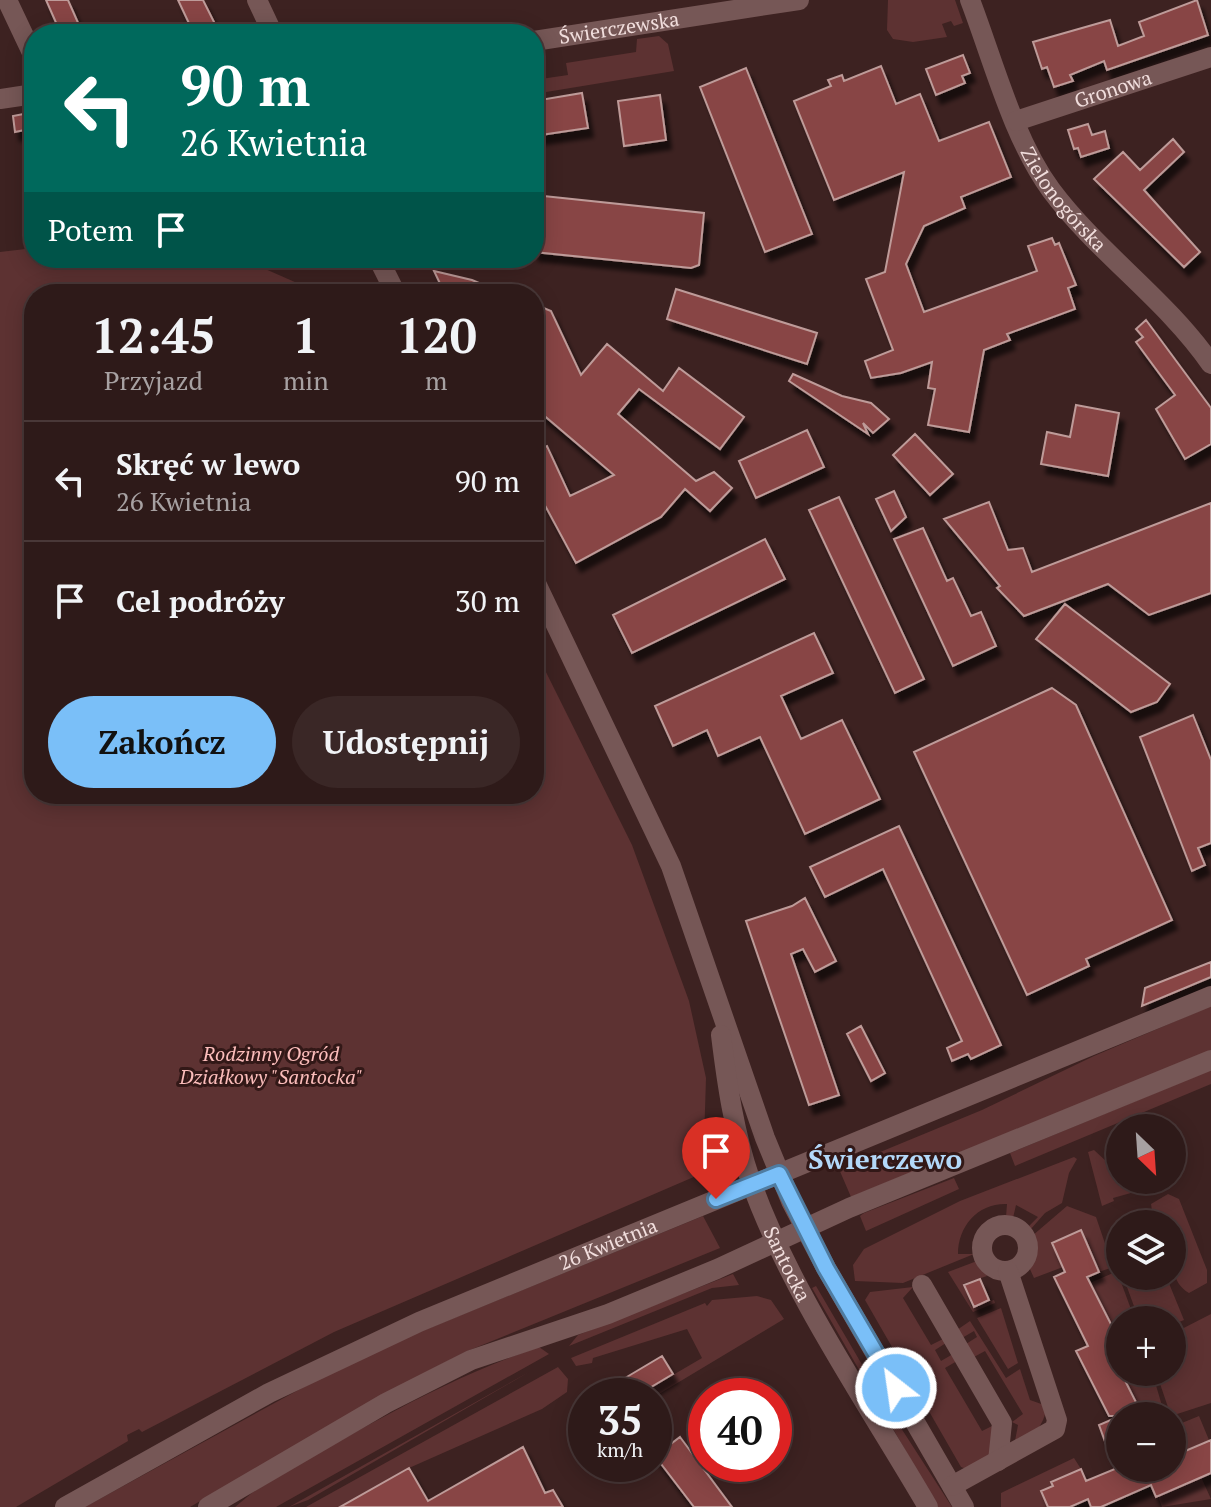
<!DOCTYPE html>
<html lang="pl">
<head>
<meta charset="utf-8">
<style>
  :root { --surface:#2e1a19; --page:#3a2726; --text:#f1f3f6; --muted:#a7a1a2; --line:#493838; --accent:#7abff8 }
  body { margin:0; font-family:"PT Serif",serif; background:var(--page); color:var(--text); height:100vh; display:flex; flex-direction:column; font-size:30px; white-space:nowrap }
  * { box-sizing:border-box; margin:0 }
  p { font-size:26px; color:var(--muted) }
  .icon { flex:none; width:44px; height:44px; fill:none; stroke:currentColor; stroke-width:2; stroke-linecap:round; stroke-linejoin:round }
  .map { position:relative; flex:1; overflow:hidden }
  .sheet { position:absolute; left:24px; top:284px; width:520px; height:520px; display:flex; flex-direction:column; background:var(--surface); border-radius:32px; box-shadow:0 4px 20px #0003,0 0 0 2px var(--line) }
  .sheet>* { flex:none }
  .guide { position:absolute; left:24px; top:24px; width:520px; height:244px; border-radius:32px; box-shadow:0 4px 20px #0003,0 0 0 2px var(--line); background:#00695c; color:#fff; overflow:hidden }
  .needle { width:52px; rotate:155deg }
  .buttons { position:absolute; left:1106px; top:1114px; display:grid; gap:16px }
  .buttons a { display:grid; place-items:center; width:80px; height:80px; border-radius:50%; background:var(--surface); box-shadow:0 4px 20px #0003,0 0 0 2px var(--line); font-size:40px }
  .speed { position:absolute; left:568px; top:1378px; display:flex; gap:16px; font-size:40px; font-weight:700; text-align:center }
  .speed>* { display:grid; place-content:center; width:104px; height:104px; border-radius:50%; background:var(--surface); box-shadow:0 4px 20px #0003,0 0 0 2px var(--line); line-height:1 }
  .speed small { font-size:20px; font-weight:400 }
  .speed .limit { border:12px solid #d22; background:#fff; color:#111 }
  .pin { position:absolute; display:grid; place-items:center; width:68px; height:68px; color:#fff; margin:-82px -34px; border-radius:50% 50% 50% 0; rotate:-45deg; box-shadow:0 0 8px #0007 }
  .pin .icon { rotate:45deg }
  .me { position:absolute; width:88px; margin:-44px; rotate:330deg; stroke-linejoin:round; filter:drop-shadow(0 0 6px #0008) }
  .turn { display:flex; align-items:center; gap:28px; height:168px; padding:0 24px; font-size:36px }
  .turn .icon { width:104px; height:104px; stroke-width:2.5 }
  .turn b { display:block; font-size:56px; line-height:68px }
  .then { display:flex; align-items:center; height:76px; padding:0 24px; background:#0003; gap:16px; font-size:30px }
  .eta { display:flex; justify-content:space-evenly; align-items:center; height:136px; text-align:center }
  .eta b { font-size:48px; font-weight:600; line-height:56px }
  .primary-button { display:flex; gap:16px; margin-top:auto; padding:16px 24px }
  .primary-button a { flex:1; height:92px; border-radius:48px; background:var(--accent); color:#111; font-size:32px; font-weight:600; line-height:92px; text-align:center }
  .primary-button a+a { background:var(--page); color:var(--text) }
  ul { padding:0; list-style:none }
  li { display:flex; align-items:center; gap:24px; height:120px; padding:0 24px; border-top:2px solid var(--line) }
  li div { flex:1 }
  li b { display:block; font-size:30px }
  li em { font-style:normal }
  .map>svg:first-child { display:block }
  .green { fill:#5d3232 }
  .building { fill:#884544; stroke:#be9b99; stroke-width:2; filter:url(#shadow) }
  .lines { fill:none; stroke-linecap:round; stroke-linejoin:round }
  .minor { stroke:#765756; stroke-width:20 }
  .route-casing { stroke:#4f7ca1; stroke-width:20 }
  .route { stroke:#7abff8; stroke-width:14 }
  .labels { text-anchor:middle; stroke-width:6; stroke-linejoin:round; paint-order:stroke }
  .street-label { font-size:20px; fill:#f1dedd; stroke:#321817 }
  .park-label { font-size:20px; font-style:italic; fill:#fcbdbb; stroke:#321817 }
  .district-label { font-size:28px; font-weight:bold; fill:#b3d8f9; stroke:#321817 }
</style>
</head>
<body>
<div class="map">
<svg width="1211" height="1507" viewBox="0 0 1211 1507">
  <defs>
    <filter id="shadow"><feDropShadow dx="5" dy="9" stdDeviation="2" flood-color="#0009"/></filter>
  </defs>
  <rect width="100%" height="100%" fill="#3d2221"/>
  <path class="green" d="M888,0H955L963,23L954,26L951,21L942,24L947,37L913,42L893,39L887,30Z
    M659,36L668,44L674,71L534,94V80L568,75L566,63L636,52L637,39Z
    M34,248V258H205L263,268L322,294H34V794H534V648L632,845L689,1001L706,1078L703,1173L334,1332L142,1432L139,1429L127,1435L128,1441L16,1507H0V252Z
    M1211,1006V1050L851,1197L839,1169L982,1110L1094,1056Z
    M1211,1070V1084L1015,1166L1010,1153Z
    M1094,1150L1120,1174V1180H1126L1138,1191L1113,1198L1114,1201L1102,1206L1088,1152Z
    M1074,1157L1077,1159L1069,1173L1062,1203L1045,1213L1030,1230L1028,1227L1038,1217L1016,1205L1013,1218L1006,1217L1007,1204C978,1203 958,1226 958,1254H974L903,1283L855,1281L853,1265L864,1249L960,1201Z
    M954,1178L959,1189L866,1231L860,1216L864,1213Z
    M1168,1194L1179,1199L1207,1270V1283L1189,1293C1166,1280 1172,1247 1172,1224H1154L1151,1204Z
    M1067,1206L1096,1217L1113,1267L1099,1272L1081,1230L1053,1243L1063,1267L1034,1278L1029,1267L1035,1250L1032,1236Z
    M703,1216L720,1248L465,1352L370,1402L190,1507H85L324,1376L415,1334Z
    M977,1261L987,1276L963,1284L972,1307L994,1300L995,1303L973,1312L948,1272Z
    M1113,1273L1118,1274L1135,1320H1120V1342L1090,1283Z
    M733,1274L739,1285L712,1288L569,1346L578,1335Z
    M1123,1276H1166L1184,1320L1172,1325V1320H1139Z
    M816,1286L881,1397L952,1507H938L812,1288Z
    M913,1287L903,1298L931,1345L943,1339L946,1343L935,1350L941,1361L953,1354L957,1361L945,1368L982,1431L994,1425L989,1459L966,1469L961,1467L865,1300L870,1292Z
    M757,1296L771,1300L784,1319L654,1397L637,1396L702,1358L687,1329L593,1358L592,1363L576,1366L571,1358L705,1303L707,1306L712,1300Z
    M1001,1308L1018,1363L1008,1369L977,1318Z
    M1211,1314V1403L1171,1416L1156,1372H1172V1334Z
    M970,1321L1006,1378L1020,1369L1030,1400L1047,1406C1043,1429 1031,1441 1007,1443L1015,1441L1018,1425L1012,1422L1023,1414L985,1351L974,1357L966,1344L977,1337L974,1331L962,1338L957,1330Z
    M539,1347L549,1354L276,1507H235L253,1492C346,1437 437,1382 539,1347Z
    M1120,1354V1372H1152L1163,1409L1161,1413L1143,1416L1132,1391L1128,1392L1113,1357Z
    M558,1367L568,1379L567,1392L542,1409L409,1468L340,1507H306Z
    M529,1372L308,1500L289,1507Z
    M1199,1416L1209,1440L1179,1453L1180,1458L1172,1461V1427Z
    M1074,1458L1081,1469L1051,1481L1052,1486L1040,1491L1048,1507H1001V1493Z
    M1201,1477L1211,1499L1162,1507L1158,1496Z"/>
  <path class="building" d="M46,0H68L83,34H61Z
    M178,0H203L220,34H194Z
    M1197,0L1208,35L1107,70L1104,61L1070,75L1073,81L1054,87L1047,67L1042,69L1033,42L1110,20L1118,46L1144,36L1139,22Z
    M963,55L970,73L962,76L965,83L936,95L926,69Z
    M881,66L896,104L920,94L939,141L989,122L1011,177L961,197L965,208L924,226L906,264L924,312L1037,271L1028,246L1052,238L1055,245L1059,243L1076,285L1068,288L1075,309L1007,334L1010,340L984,350L969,432L928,425L935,389L928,388L932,362L901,373L871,378L865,361L893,350L866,279L885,272L904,172L834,200L794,101L831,86L828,80L842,75L844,81Z
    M746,68L812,234L765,252L700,87Z
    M582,93L588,128L534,136V101Z
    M660,95L666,140L624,146L618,101Z
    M34,112V128L15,132L13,116Z
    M1088,124L1092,135L1105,131L1109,148L1081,157L1078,148L1074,149L1068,130Z
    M1173,139L1184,152L1144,190L1200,252L1184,267L1094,179L1123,152L1140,170Z
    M534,195L704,213L699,265L691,268L534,252Z
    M434,271L472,280L505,294H445Z
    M676,289L817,333L807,364L667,319Z
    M534,304L551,311L581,375L607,344L663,391L679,368L744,417L720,449L639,389L618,414L696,481L714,472L732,488L710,511L685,489L661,517L576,563L534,485V452L547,446L570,496L614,475L534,407Z
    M1146,320L1211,408V444L1185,459L1156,409L1175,395L1136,342L1143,337L1136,329Z
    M793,374L842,396L871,403L889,419L873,433L863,423L868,434L789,381Z
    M1076,405L1119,413L1108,476L1041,464L1047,432L1070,437Z
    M807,430L824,467L756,498L739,461Z
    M915,434L953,474L930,495L893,455Z
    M894,491L906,517L891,531L876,499Z
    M839,497L924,679L895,693L809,510Z
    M989,502L1008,550L1023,548L1032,572L1211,503V593L1149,615L1108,584L1024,616L997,588L1000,586L944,519Z
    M923,528L947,581L953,578L971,616L981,612L996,646L953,666L894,539Z
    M765,539L785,579L632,653L613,615Z
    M1065,604L1170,684L1157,702L1131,712L1036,639Z
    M814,633L833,673L781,696L801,739L842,720L880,799L805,834L760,737L718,756L707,730L673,746L655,706Z
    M1052,688L1076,705L1172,920L1086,959L1089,966L1027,995L914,752Z
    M1193,715L1211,760V843L1198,848L1205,865L1192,871L1140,737Z
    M899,826L1001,1045L971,1059L968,1054L952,1061L947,1048L962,1041L883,869L825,897L810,867Z
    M805,898L836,961L815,972L803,949L791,954L839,1095L809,1105L746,921L792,906Z
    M1211,962V977L1142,1006L1145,988Z
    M861,1026L885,1073L871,1081L847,1034Z
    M1081,1230L1099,1272L1087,1277L1120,1342V1347L1110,1351L1143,1416H1109L1076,1351L1088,1346L1054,1277L1065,1272L1052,1243Z
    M980,1279L989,1300L974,1307L964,1285Z
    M662,1356L673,1374L636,1396H622L615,1384Z
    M1120,1416V1468H1172V1461L1180,1458L1178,1454L1211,1440V1473L1156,1497L1151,1485L1101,1507H1091L1088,1499L1070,1507H1048L1041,1491L1053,1486L1051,1482L1081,1469L1086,1481L1115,1469L1099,1425Z
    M680,1437L732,1507H694L655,1456Z
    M523,1447L545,1493L553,1490L563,1507H340L409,1468L428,1501Z"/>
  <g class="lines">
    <g class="minor">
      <path d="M7,0L34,57"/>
      <path d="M257,0L273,34"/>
      <path id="s1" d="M970,0C993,60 1013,138 1051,190C1098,253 1166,299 1211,364"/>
      <path id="s2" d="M534,41L799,0"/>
      <path d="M0,99L34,94"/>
      <path id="s3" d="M1016,121L1211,57"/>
      <path d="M378,258L396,294"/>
      <path d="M534,579L671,866L765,1138L791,1201L826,1268L964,1507"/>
      <path id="s4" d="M721,1035C727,1084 734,1132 750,1179C789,1290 868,1404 928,1507"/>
      <circle cx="1005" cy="1248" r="23"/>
      <path d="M922,1285L1002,1423L998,1461"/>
      <path d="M952,1486L1055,1429L1057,1420L1008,1271"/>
      <path id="s5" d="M65,1507L269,1393L419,1322L1211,996"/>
      <path d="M208,1507L386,1403L471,1360L608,1314L717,1269L849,1208L1211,1060"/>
    </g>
  </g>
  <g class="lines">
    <defs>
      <path id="route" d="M716,1199L779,1174L826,1268L896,1388"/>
    </defs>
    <use href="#route" class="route-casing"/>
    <use href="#route" class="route"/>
  </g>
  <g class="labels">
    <g class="street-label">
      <text dy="7" stroke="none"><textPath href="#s2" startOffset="86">Świerczewska</textPath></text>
      <text dy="7" stroke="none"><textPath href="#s3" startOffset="102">Gronowa</textPath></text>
      <text dy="7" stroke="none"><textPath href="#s1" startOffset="222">Zielonogórska</textPath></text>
      <text dy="7" stroke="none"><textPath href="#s5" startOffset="604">26 Kwietnia</textPath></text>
      <text dy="7" stroke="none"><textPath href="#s4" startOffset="240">Santocka</textPath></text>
    </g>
    <g class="park-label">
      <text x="271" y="1061">Rodzinny Ogród<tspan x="271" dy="23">Działkowy "Santocka"</tspan></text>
    </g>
    <g class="district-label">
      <text x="885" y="1169">Świerczewo</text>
    </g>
  </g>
</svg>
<div class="buttons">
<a><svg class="needle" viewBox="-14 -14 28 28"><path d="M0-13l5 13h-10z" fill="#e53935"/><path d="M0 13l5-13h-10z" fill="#a7a1a2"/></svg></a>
<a><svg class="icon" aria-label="layers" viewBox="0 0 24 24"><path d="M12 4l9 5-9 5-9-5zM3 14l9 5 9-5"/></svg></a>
<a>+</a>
<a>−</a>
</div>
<div class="speed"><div>35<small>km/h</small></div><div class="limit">40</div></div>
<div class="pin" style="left:716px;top:1199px;background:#d93025"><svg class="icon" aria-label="arrive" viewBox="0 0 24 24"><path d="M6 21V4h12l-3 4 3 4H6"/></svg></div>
<svg class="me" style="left:896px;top:1388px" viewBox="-20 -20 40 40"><circle r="17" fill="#7abff8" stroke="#fff" stroke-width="3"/><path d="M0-11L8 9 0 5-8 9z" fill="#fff"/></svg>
<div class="guide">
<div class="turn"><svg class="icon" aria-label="left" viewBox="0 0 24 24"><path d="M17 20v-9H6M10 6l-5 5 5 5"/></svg><div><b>90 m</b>26 Kwietnia</div></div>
<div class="then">Potem<svg class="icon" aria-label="arrive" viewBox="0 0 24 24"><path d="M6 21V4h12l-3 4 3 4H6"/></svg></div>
</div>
<section class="sheet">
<div class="eta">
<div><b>12:45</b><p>Przyjazd</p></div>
<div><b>1</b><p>min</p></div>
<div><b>120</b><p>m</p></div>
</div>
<ul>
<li><svg class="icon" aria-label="left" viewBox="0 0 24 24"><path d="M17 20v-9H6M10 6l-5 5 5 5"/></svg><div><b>Skręć w lewo</b><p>26 Kwietnia</p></div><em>90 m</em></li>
<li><svg class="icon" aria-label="arrive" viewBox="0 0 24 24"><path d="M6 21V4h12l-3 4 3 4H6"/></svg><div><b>Cel podróży</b></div><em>30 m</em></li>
</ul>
<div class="primary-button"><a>Zakończ</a><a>Udostępnij</a></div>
</section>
</div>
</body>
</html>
